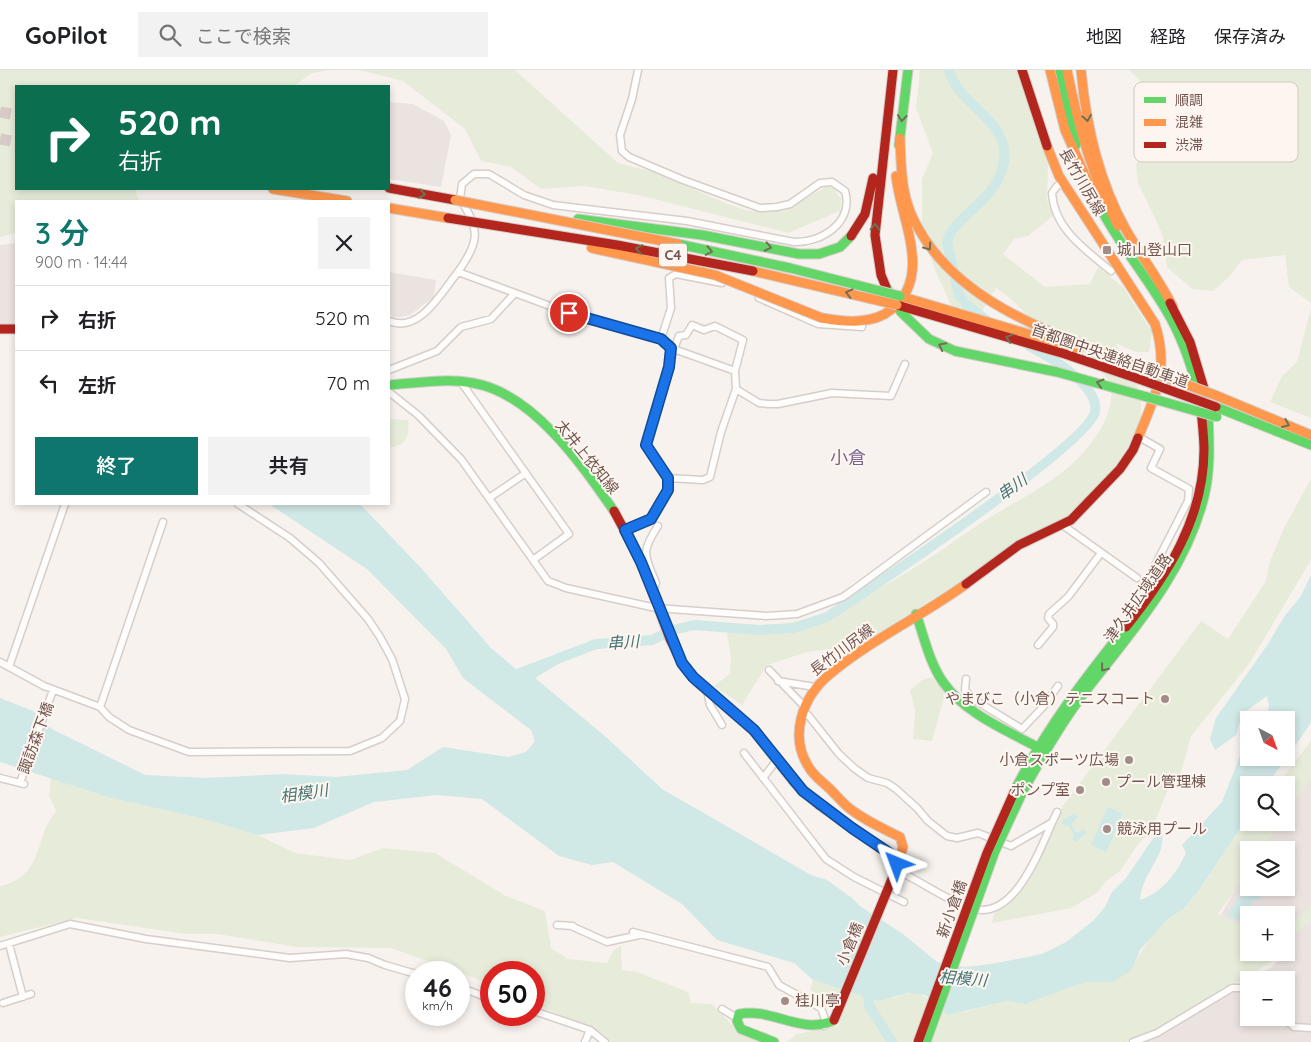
<!DOCTYPE html>
<html lang="ja">
<head>
<meta charset="utf-8">
<style>
  :root { --surface:#fff; --page:#f2f2f2; --text:#202124; --muted:#757577; --line:#e0e0e0; --accent:#0f766e }
  body { margin:0; font-family:Quicksand,"Noto Sans JP",sans-serif; background:var(--page); color:var(--text); height:100vh; display:flex; flex-direction:column; font-size:19px; white-space:nowrap }
  * { box-sizing:border-box; margin:0 }
  p { font-size:16px; color:var(--muted) }
  .icon { flex:none; width:28px; height:28px; fill:none; stroke:currentColor; stroke-width:2; stroke-linecap:round; stroke-linejoin:round }
  .map { position:relative; flex:1; overflow:hidden }
  .side { position:absolute; left:15px; top:130px; width:375px; height:305px; display:flex; flex-direction:column; background:var(--surface); border-radius:0px; box-shadow:0 2px 8px #0003 }
  .side>* { flex:none }
  .banner { position:absolute; left:15px; top:15px; width:375px; height:105px; border-radius:0px; box-shadow:0 2px 8px #0003; background:#0b6e4f; color:#fff; overflow:hidden }
  .needle { width:32px; rotate:139deg }
  .controls { position:absolute; left:1240px; top:641px; display:grid; gap:10px }
  .controls a { display:grid; place-items:center; width:55px; height:55px; border-radius:0px; background:var(--surface); box-shadow:0 2px 8px #0003; font-size:25px }
  .speed { position:absolute; left:405px; top:891px; display:flex; gap:10px; font-size:25px; font-weight:700; text-align:center }
  .speed>* { display:grid; place-content:center; width:65px; height:65px; border-radius:50%; background:var(--surface); box-shadow:0 2px 8px #0003; line-height:1 }
  .speed small { font-size:12px; font-weight:400 }
  .speed .limit { border:8px solid #d22; background:#fff; color:#111 }
  .pin { position:absolute; display:grid; place-items:center; width:42px; height:42px; color:#fff; margin:-21px; border:2px solid #fff; border-radius:50%; box-shadow:0 1px 5px #0007 }
  .me { position:absolute; width:55px; margin:-28px; rotate:316deg; stroke-linejoin:round; filter:drop-shadow(0 0 4px #0008) }
  .turn { display:flex; align-items:center; gap:18px; height:105px; padding:0 20px; font-size:22px }
  .turn .icon { width:65px; height:65px; stroke-width:2.5 }
  .turn b { display:block; font-size:35px; line-height:42px }
  .round { display:grid; place-items:center; flex:none; width:52px; height:52px; border-radius:0px; background:var(--page) }
  .headline { display:flex; align-items:center; justify-content:space-between; height:85px; padding:0 20px }
  h1 { font-size:30px; font-weight:600; line-height:38px; color:var(--accent) }
  .action { display:flex; gap:10px; margin-top:auto; padding:10px 20px }
  .action a { flex:1; height:58px; border-radius:0px; background:var(--accent); color:#fff; font-size:20px; font-weight:600; line-height:58px; text-align:center }
  .action a+a { background:var(--page); color:var(--text) }
  ul { padding:0; list-style:none }
  li { display:flex; align-items:center; gap:15px; height:65px; padding:0 20px; border-top:1px solid var(--line) }
  li div { flex:1 }
  li b { display:block; font-size:19px }
  li em { font-style:normal }
  header { display:flex; align-items:center; gap:30px; box-sizing:border-box; height:70px; padding:0 25px; background:var(--surface); border-bottom:1px solid var(--line) }
  header strong { font-size:24px }
  nav { display:flex; gap:28px; margin-inline-start:auto; font-size:18px }
  .search { width:350px; height:45px; background:var(--page); display:flex; align-items:center; gap:12px; box-sizing:border-box; padding:0 18px; border-radius:0px; color:var(--muted); font-size:19px }
  .map>svg:first-child { display:block }
  .industrial { fill:#ebe3e0 }
  .green { fill:#e7ecda }
  .water { fill:#d0e8e6 }
  .lines { fill:none; stroke-linecap:round; stroke-linejoin:round }
  .river { stroke:#d0e8e6; stroke-width:10 }
  .highway-tunnel { stroke:#d6cbc6; stroke-width:11; stroke-dasharray:11 5.5; stroke-linecap:butt }
  .street-casing { stroke:#d6ceca; stroke-width:9 }
  .fast-casing { stroke:#d6cdca; stroke-width:11 }
  .slow-casing { stroke:#d6cdca; stroke-width:11 }
  .jam-casing { stroke:#d6cdca; stroke-width:11 }
  .street { stroke:#fefdfc; stroke-width:6 }
  .fast { stroke:#63d668; stroke-width:9 }
  .slow { stroke:#ff974d; stroke-width:9 }
  .jam { stroke:#b3261e; stroke-width:9 }
  .fast-bridge-casing { stroke:#d6cdca; stroke-width:11; stroke-linecap:butt }
  .slow-bridge-casing { stroke:#d6cdca; stroke-width:11; stroke-linecap:butt }
  .jam-bridge-casing { stroke:#d6cdca; stroke-width:11; stroke-linecap:butt }
  .fast-bridge { stroke:#63d668; stroke-width:9 }
  .slow-bridge { stroke:#ff974d; stroke-width:9 }
  .jam-bridge { stroke:#b3261e; stroke-width:9 }
  .oneway { stroke:#707055 }
  .route-casing { stroke:#114b97; stroke-width:12 }
  .route { stroke:#1a73e8; stroke-width:9 }
  .poi-dot { fill:#a18d87; stroke:#fdf6f0; stroke-width:2 }
  .labels { text-anchor:middle; stroke-width:4; stroke-linejoin:round; paint-order:stroke }
  .shield { fill:#fdf6f0; stroke:#9c8680; stroke-width:1 }
  .shield-label { font-size:14px; font-weight:bold; fill:#735650 }
  .street-label { font-size:15px; fill:#735650; stroke:#fdf6f0 }
  .poi-label { font-size:15px; fill:#735650; stroke:#fdf6f0; text-anchor:start }
  .water-label { font-size:16px; font-style:italic; fill:#457676; stroke:#fdf6f0 }
  .quarter-label { font-size:18px; fill:#7b678e; stroke:#fdf6f0 }
  .key { fill:#fdf6f0; stroke:#d4c6c0; stroke-width:1 }
  .key-label { font-size:14px; fill:#735650 }
</style>
</head>
<body>
<header>
<strong>GoPilot</strong>
<div class="search"><svg class="icon" aria-label="search" viewBox="0 0 24 24"><circle cx="10" cy="10" r="6"/><path d="M15 15l6 6"/></svg>ここで検索</div>
<nav><a>地図</a><a>経路</a><a>保存済み</a></nav>
</header>
<div class="map">
<svg width="1311" height="972" viewBox="0 0 1311 972">
  <rect width="100%" height="100%" fill="#f7f2ee"/>
  <path class="industrial" d="M389,32L413,34L444,51L451,65L441,117L389,109Z
    M16,173V254L0,255V175Z
    M389,202L436,210L434,227L410,245L394,248L389,244Z
    M1311,702V956L1295,955L1286,947V910H1249V915L1243,912L1272,897L1286,882L1290,877L1286,864V845H1249V863L1220,846L1249,796V818H1286V780H1259L1278,753L1286,752V740Z
    M1249,920V948H1280L1297,961L1311,960V972H1141L1232,921Z"/>
  <path class="green" d="M0,0H328L310,4L294,16H16V119H135L139,131H16V163L0,167Z
    M359,0H515L618,93L653,102L730,135L749,141H784L827,116L833,118L841,129L840,141L788,163L643,126L585,116L541,119L511,97L481,91L465,59L403,11Z
    M920,0H1019L1048,95L1047,130L1053,146L1028,166L1014,169L1003,184L1045,217L1090,214L1098,197L1123,217L1152,262L1149,282H1136L1115,273L1124,286L1141,325V358L1123,391L1064,453L1023,470L960,512L859,575L807,582L767,595L742,635L714,616L730,604L731,587L726,558C759,556 784,557 816,546C878,526 928,489 981,453C1019,428 1063,411 1091,373C1106,354 1112,338 1112,314L1078,275L1045,263L1010,228L996,218L976,251L954,241L935,200L922,160V109L933,83L916,38Z
    M1129,0H1311V233L1289,217L1285,185L1242,190L1229,207L1213,221L1192,219L1167,197L1162,163L1138,113L1136,94L1147,82L1149,19Z
    M1311,238V348L1270,332L1282,306L1297,292Z
    M389,349L408,350C410,365 406,377 389,377Z
    M1311,409V490L1249,594L1191,666L1181,703L1167,722L1151,761L1138,774L1120,801L1106,811L1097,823L1071,838L992,853L995,840L1014,829L1026,813L1062,737L1201,551L1228,569L1266,511L1270,491L1284,458Z
    M931,607L942,615L944,627L932,671L913,669L915,640L910,620L922,610Z
    M1311,671V708L1286,745V715H1277Z
    M51,708L111,728L200,748L258,765L295,783L350,790L383,778L435,783L506,826L545,841L551,878L568,889L607,893L614,880L621,876L622,900L637,902L688,922L691,933L712,934L735,958L768,972H611L602,963L534,934V902H491V914L391,878L297,877L217,864H186L77,848L0,867V816C44,807 34,767 56,741L49,726Z
    M1249,748V752L1281,753L1262,780H1249V801L1218,844L1249,860V882L1279,883L1268,894L1155,961L1125,972H787L797,964L838,956L844,938L810,920L813,910L895,928L901,925L916,922L938,934L963,942L1007,931L1026,934L1073,916L1088,912H1102L1132,900C1140,881 1152,864 1168,850C1179,840 1190,834 1199,821C1216,797 1229,771 1249,748Z
    M1311,836V856L1305,854L1286,874V855Z"/>
  <path class="water" d="M269,434H360L421,498L491,578L516,599L567,580L570,587L535,608L606,667L662,719L811,805L827,810L852,828L860,836L903,864L937,892L965,897L992,894L1042,884L1066,872L1093,851L1105,837L1112,822L1126,808L1161,757C1169,787 1142,800 1140,830C1163,822 1176,804 1186,783L1182,775L1222,732L1243,678L1249,673V688H1286V650H1265L1269,636L1267,626L1242,644L1236,665L1215,680L1210,669L1216,648L1268,574L1284,547L1301,526L1311,505V651L1309,656L1267,715H1249V743L1239,760L1198,822L1183,839L1167,850L1140,880L1132,900L1113,912H1088L1073,916L1026,934L1007,931L947,945L938,934L925,925L908,923L879,931L813,910L794,893L717,870L682,834L613,792L592,795L559,786L482,729L437,725L374,732L314,758L258,765L200,748L111,728L0,692V628L33,641L52,659L145,705L207,708L283,704L336,707L407,700L443,677L508,687L526,682L535,671L531,660L463,608L446,579L367,499Z
    M1108,737L1123,744L1106,782L1091,775Z
    M1073,744L1078,747L1071,754L1076,763L1083,760L1087,762L1076,772L1072,770L1074,764L1068,755L1064,756L1062,753L1063,750Z
    M1249,813V818H1270L1258,831H1253L1241,852L1227,845Z"/>
  <g class="lines">
    <path class="river" d="M949,0C958,38 1017,51 1002,100C991,134 953,147 947,172L959,225L966,234L986,250
      M557,589L596,574L652,570L673,560L694,555L759,560L794,558L827,547L853,530C890,505 1088,373 1095,342C1100,316 1049,286 1029,276
      M867,915L869,935L892,972"/>
    <path class="highway-tunnel" d="M0,42L16,45
      M0,69L16,72"/>
    <defs>
      <path id="street" d="M1063,113L1057,116L1052,123C1054,159 1086,180 1111,201
        M515,223L458,202C479,171 481,161 460,129L462,114L474,104H489L524,125L553,135L687,151L794,172C822,173 854,152 845,121L832,112L820,113L790,134L777,137L760,138L683,110L629,87L622,81L620,65L632,29L638,0
        M759,228L818,254L862,257
        M389,251C420,264 442,221 458,202
        M661,269L671,238L669,208L676,204L722,213
        M674,279L679,266L686,265L692,255L704,260L715,256L743,270L735,301
        M389,300L437,281L461,257L491,249L515,223L587,250L661,269L671,278L735,301L736,319L721,362L710,407L703,410L668,408
        M461,312L569,464L533,490
        M736,319L759,333L768,334H778L832,323L891,326L905,294
        M389,322L418,345L461,389L548,511L566,518L656,538L766,546L797,544L843,527L853,520L986,422
        M1139,367L1160,379L1151,398L1189,419L1188,431L1148,509
        M489,428L526,403
        M1064,456L1137,508
        M625,460L651,449L668,420V408L647,375L669,297L671,278
        M653,521L656,513C645,485 640,483 658,456
        M1038,575L1053,557V554L1048,548L1049,544L1068,527L1101,483
        M0,592L44,616L100,637L109,647L129,660L189,682L350,681L382,668L400,651L405,629L392,589L380,567L368,549L319,493L290,468L238,434
        M9,597L65,434
        M769,600L804,636
        M966,609L965,620L973,629L1022,659L1043,637L1058,616
        M778,611L815,617
        M707,620L710,635L722,655
        M100,637L163,452
        M802,642L808,645L839,684L854,698L868,708L887,713L896,719L917,738L928,751L947,766L957,768L978,763L1011,776L1051,753
        M744,683L826,789L854,807L904,832
        M0,708L24,714
        M763,708L777,690
        M20,713L53,620
        M896,800C921,811 944,829 970,838C1017,854 1042,772 1057,742
        M557,855L573,856
        M571,856L607,872L639,865
        M633,862L768,897L779,915L821,938L825,949L824,956
        M9,874L23,927
        M0,876L70,854L146,869L290,888L346,884L368,888L385,895L416,904
        M459,917L491,929
        M3,933L31,924
        M722,939L737,948
        M534,941L590,960L605,972
        M1283,948L1294,957L1311,958
        M585,972L590,960
        M1133,972L1157,963L1232,918H1249"/>
      <path id="fast" d="M1060,0L1076,75
        M899,75L908,0
        M1091,118C1110,163 1141,198 1166,240C1181,265 1191,293 1198,322
        M578,149L702,165L799,184H819L840,177L851,166
        M886,217L901,242L929,269L955,281L1057,302L1147,327
        M389,315C417,313 445,308 473,313C533,323 582,395 614,441
        M1216,337L1311,375
        M916,544C924,566 929,592 943,612C965,644 1008,661 1041,679
        M1016,718C1046,659 1085,608 1126,557
        M1023,721C1041,689 1059,657 1081,627C1129,564 1184,506 1204,427C1211,399 1209,369 1208,340
        M774,972L741,959L737,951L739,944C771,937 803,966 834,950"/>
      <path id="slow" d="M1050,0L1065,60L1093,123
        M1067,0C1078,55 1092,107 1118,156
        M1081,0C1086,55 1098,109 1125,158C1140,185 1159,209 1173,237
        M900,68C901,94 901,122 912,146C953,236 1059,264 1143,299
        M1047,76L1059,106L1155,254C1170,300 1155,326 1138,368
        M273,119L347,131
        M389,138L448,148
        M900,226L1079,279
        M822,248C844,252 873,255 892,239C933,205 901,151 896,106
        M1215,325L1311,365
        M819,735L899,789
        M892,809L903,777L900,767C884,759 868,752 853,741C845,736 838,727 831,720C825,714 815,707 810,699C788,667 802,627 830,604C872,569 922,546 966,514"/>
      <path id="jam" d="M1022,0L1047,76
        M389,118L455,130
        M851,166L865,144L873,108
        M886,217L881,205L875,165L893,0
        M1170,233L1190,272L1206,325
        M897,235L1065,284L1139,309
        M0,259H16
        M614,441L641,491L670,569L682,593L695,610L753,660L795,713L819,735
        M966,514L1019,475L1071,450L1120,399L1133,380L1138,368
        M1126,557C1167,506 1204,448 1204,380C1204,366 1202,352 1201,338"/>
    </defs>
    <use href="#street" class="street-casing"/>
    <use href="#fast" class="fast-casing"/>
    <use href="#slow" class="slow-casing"/>
    <use href="#jam" class="jam-casing"/>
    <use href="#street" class="street"/>
    <use href="#fast" class="fast"/>
    <use href="#slow" class="slow"/>
    <use href="#jam" class="jam"/>
    <defs>
      <path id="fast-bridge" d="M678,174L790,198L900,226
        M1147,327L1217,347
        M926,972L995,781L1023,721"/>
      <path id="slow-bridge" d="M455,130L678,174
        M591,178L715,205L822,248
        M753,201L897,235
        M1143,299L1215,325"/>
      <path id="jam-bridge" d="M448,148L617,175L753,201
        M1139,309L1216,337
        M834,950L892,809
        M918,972L987,783L1016,718"/>
    </defs>
    <use href="#fast-bridge" class="fast-bridge-casing"/>
    <use href="#slow-bridge" class="slow-bridge-casing"/>
    <use href="#jam-bridge" class="jam-bridge-casing"/>
    <use href="#fast-bridge" class="fast-bridge"/>
    <use href="#slow-bridge" class="slow-bridge"/>
    <use href="#jam-bridge" class="jam-bridge"/>
  </g>
  <defs><path id="oneway-chevron" d="M-2-3.5L2.5 0L-2 3.5" fill="none" stroke-width="1.6" stroke-linecap="round" stroke-linejoin="round" transform="scale(1.25)"/></defs>
  <g class="oneway">
    <use href="#oneway-chevron" transform="translate(902 48) rotate(96)"/>
    <use href="#oneway-chevron" transform="translate(1087 48) rotate(81)"/>
    <use href="#oneway-chevron" transform="translate(422 124) rotate(11)"/>
    <use href="#oneway-chevron" transform="translate(875 157) rotate(-88)"/>
    <use href="#oneway-chevron" transform="translate(768 177) rotate(12)"/>
    <use href="#oneway-chevron" transform="translate(928 177) rotate(55)"/>
    <use href="#oneway-chevron" transform="translate(639 179) rotate(-170)"/>
    <use href="#oneway-chevron" transform="translate(709 181) rotate(11)"/>
    <use href="#oneway-chevron" transform="translate(849 223) rotate(-166)"/>
    <use href="#oneway-chevron" transform="translate(1009 268) rotate(-163)"/>
    <use href="#oneway-chevron" transform="translate(942 276) rotate(-153)"/>
    <use href="#oneway-chevron" transform="translate(1100 313) rotate(-164)"/>
    <use href="#oneway-chevron" transform="translate(1286 354) rotate(23)"/>
    <use href="#oneway-chevron" transform="translate(1104 598) rotate(128)"/>
  </g>
  <g class="lines">
    <defs>
      <path id="route" d="M569,243L661,269L671,278L669,297L646,375L668,408V420L651,449L625,460L641,492L682,593L693,607L754,660L803,721L852,758L898,789L897,794"/>
    </defs>
    <use href="#route" class="route-casing"/>
    <use href="#route" class="route"/>
  </g>
  <g class="poi-dot">
    <rect x="1102" y="175" width="10" height="10" rx="2.5"/>
    <circle cx="1165" cy="629" r="5"/>
    <circle cx="1129" cy="690" r="5"/>
    <circle cx="1106" cy="712" r="5"/>
    <circle cx="1080" cy="720" r="5"/>
    <circle cx="1107" cy="759" r="5"/>
    <circle cx="785" cy="931" r="5"/>
  </g>
  <g class="labels">
    <rect class="shield" x="659" y="173.5" width="28" height="23" rx="4"/>
    <g class="shield-label">
      <text x="673" y="190">C4</text>
    </g>
    <g class="street-label">
      <text transform="translate(1082 112) rotate(60)" y="5">長竹川尻線</text>
      <text transform="translate(1110 286) rotate(19)" y="5">首都圏中央連絡自動車道</text>
      <text transform="translate(587 387) rotate(51)" y="5">太井上依知線</text>
      <text transform="translate(1138 528) rotate(-55)" y="5">津久井広域道路</text>
      <text transform="translate(842 580) rotate(-37)" y="5">長竹川尻線</text>
      <text transform="translate(36 668) rotate(-70)" y="5">諏訪森下橋</text>
      <text transform="translate(952 839) rotate(-70)" y="5">新小倉橋</text>
      <text transform="translate(850 874) rotate(-67)" y="5">小倉橋</text>
    </g>
    <g class="poi-label">
      <text x="1117" y="185">城山登山口</text>
      <text x="1155" y="634" text-anchor="end">やまびこ（小倉）テニスコート</text>
      <text x="1119" y="695" text-anchor="end">小倉スポーツ広場</text>
      <text x="1116" y="717">プール管理棟</text>
      <text x="1070" y="725" text-anchor="end">ポンプ室</text>
      <text x="1117" y="764">競泳用プール</text>
      <text x="795" y="936">桂川亭</text>
    </g>
    <g class="water-label">
      <text transform="translate(1012 417) rotate(-36)" y="6">串川</text>
      <text transform="translate(623 572) rotate(-4)" y="6">串川</text>
      <text transform="translate(304 723) rotate(-8)" y="6">相模川</text>
      <text transform="translate(963 908) rotate(5)" y="6">相模川</text>
    </g>
    <g class="quarter-label">
      <text x="848" y="394">小倉</text>
    </g>
  </g>
  <rect x="1134" y="12" width="164" height="80" rx="8" class="key"/>
  <rect x="1144" y="27" width="22" height="6" fill="#63d668"/>
  <rect x="1144" y="49" width="22" height="7" fill="#ff974d"/>
  <rect x="1144" y="72" width="22" height="6" fill="#b3261e"/>
  <g class="key-label">
    <text x="1175" y="35">順調</text>
    <text x="1175" y="57">混雑</text>
    <text x="1175" y="80">渋滞</text>
  </g>
</svg>
<div class="controls">
<a><svg class="needle" viewBox="-14 -14 28 28"><path d="M0-13l5 13h-10z" fill="#e53935"/><path d="M0 13l5-13h-10z" fill="#757577"/></svg></a>
<a><svg class="icon" aria-label="search" viewBox="0 0 24 24"><circle cx="10" cy="10" r="6"/><path d="M15 15l6 6"/></svg></a>
<a><svg class="icon" aria-label="layers" viewBox="0 0 24 24"><path d="M12 4l9 5-9 5-9-5zM3 14l9 5 9-5"/></svg></a>
<a>+</a>
<a>−</a>
</div>
<div class="speed"><div>46<small>km/h</small></div><div class="limit">50</div></div>
<div class="pin" style="left:569px;top:243px;background:#d93025"><svg class="icon" aria-label="arrive" viewBox="0 0 24 24"><path d="M6 21V4h12l-3 4 3 4H6"/></svg></div>
<svg class="me" style="left:897px;top:794px" viewBox="-20 -20 40 40"><path d="M0-17L14 15 0 8-14 15z" fill="#1a73e8" stroke="#fff" stroke-width="4"/></svg>
<div class="banner">
<div class="turn"><svg class="icon" aria-label="right" viewBox="0 0 24 24"><path d="M7 20v-9h11M14 6l5 5-5 5"/></svg><div><b>520 m</b>右折</div></div>
</div>
<section class="side">
<div class="headline"><div><h1>3 分</h1><p>900 m · 14:44</p></div><a class="round"><svg class="icon" aria-label="close" viewBox="0 0 24 24"><path d="M6 6l12 12M18 6L6 18"/></svg></a></div>
<ul>
<li><svg class="icon" aria-label="right" viewBox="0 0 24 24"><path d="M7 20v-9h11M14 6l5 5-5 5"/></svg><div><b>右折</b></div><em>520 m</em></li>
<li><svg class="icon" aria-label="left" viewBox="0 0 24 24"><path d="M17 20v-9H6M10 6l-5 5 5 5"/></svg><div><b>左折</b></div><em>70 m</em></li>
</ul>
<div class="action"><a>終了</a><a>共有</a></div>
</section>
</div>
</body>
</html>
